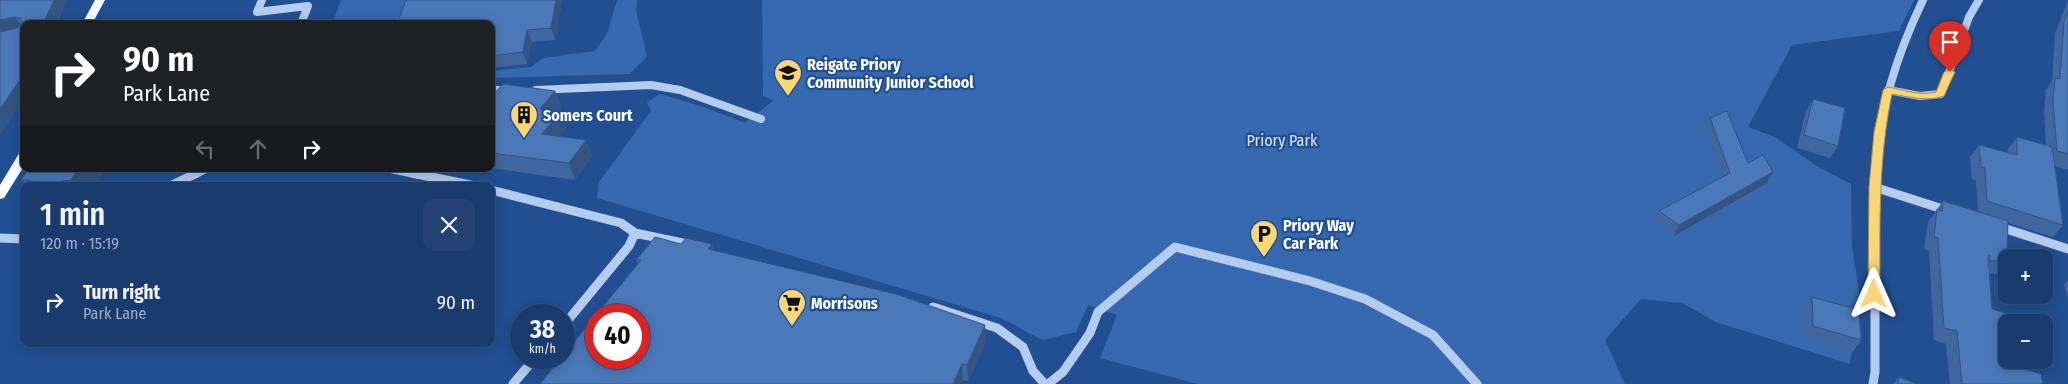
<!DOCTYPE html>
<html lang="en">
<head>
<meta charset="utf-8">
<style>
  :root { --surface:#1a3b6e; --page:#234273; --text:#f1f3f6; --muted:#9fadc2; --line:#385581 }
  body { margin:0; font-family:"Fira Sans Condensed",sans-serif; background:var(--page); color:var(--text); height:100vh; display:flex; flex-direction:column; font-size:19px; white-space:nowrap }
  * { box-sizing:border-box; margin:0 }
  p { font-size:16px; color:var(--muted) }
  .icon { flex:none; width:28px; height:28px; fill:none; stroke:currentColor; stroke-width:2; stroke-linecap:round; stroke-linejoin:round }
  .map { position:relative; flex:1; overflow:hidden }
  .sheet { position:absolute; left:20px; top:182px; width:475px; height:165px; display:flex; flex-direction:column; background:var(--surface); border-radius:10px; box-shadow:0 2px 12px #0003,0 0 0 1px var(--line) }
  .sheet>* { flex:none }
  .guide { position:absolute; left:20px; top:20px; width:475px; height:152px; border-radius:10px; box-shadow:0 2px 12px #0003,0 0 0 1px var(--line); background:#202124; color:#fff; overflow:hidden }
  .controls { position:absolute; left:1998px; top:249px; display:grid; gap:10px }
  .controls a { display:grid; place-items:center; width:55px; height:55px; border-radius:10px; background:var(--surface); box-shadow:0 2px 12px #0003,0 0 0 1px var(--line); font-size:25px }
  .speed { position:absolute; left:510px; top:304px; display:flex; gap:10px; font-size:25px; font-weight:700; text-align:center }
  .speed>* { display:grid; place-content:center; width:65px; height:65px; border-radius:50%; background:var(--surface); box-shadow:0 2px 12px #0003,0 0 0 1px var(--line); line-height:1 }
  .speed small { font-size:12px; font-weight:400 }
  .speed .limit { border:8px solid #d22; background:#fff; color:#111 }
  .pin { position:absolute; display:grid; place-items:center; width:42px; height:42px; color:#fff; margin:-51px -21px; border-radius:50% 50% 50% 0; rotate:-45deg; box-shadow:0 0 5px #0007 }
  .pin .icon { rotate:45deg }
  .me { position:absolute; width:55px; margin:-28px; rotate:0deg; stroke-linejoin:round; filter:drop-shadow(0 0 4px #0008) }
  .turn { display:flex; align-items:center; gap:18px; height:105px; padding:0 20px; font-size:22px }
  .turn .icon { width:65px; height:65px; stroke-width:2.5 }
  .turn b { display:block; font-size:35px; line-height:42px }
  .lanes { display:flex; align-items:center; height:48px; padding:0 20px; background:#0003; justify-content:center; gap:25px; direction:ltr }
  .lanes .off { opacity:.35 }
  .round { display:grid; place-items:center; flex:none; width:52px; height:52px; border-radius:10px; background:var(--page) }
  .overview { display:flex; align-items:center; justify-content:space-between; height:85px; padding:0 20px }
  h1 { font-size:30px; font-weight:600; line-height:38px }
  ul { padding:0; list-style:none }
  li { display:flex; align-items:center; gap:15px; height:70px; padding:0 20px }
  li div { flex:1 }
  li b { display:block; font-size:19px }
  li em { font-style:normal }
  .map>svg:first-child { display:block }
  .green { fill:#3669af }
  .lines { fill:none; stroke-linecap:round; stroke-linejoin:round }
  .minor-far1 { stroke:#b4cced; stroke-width:8 }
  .minor { stroke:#b4cced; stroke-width:9 }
  .major { fill:#fafcff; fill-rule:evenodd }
  .wall { fill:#40679f }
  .shaded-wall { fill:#345482 }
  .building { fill:#4b78b9; stroke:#345482; fill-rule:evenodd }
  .route { fill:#f9d776; stroke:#a28c4d }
  .labels { text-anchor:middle; stroke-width:4.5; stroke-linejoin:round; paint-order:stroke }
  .poi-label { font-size:16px; font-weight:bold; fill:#fff; stroke:#224f92; text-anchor:start }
  .park-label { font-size:16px; fill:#d9e7f9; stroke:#224f92 }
</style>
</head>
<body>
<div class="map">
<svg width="2068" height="384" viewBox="0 0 2068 384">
  <rect width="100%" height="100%" fill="#224f92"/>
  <path class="green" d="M341,0H415L406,24H332Z
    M617,0H637L636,10L647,56L630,74L491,78V71L531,67L543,58L595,51L607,34Z
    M762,0H1914L1899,31L1792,45L1748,127L1777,138L1815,165L1851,184L1852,246L1859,292L1850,364L1716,322L1682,303L1641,299L1605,340L1625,384H1198L1100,358L1117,315L1088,305L1076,332L1042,340L1001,318L597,198L599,182L651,111L647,102L660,94L704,107L745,123L774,100L763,96Z"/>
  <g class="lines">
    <path class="minor-far1" d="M262,0L257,12L308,6L301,24
      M491,90H508
      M536,90L651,85L680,90L761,119
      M1888,90L1920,96L1941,94L1969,17L1979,0
      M391,169L419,175
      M194,175L206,169
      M1875,175C1881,107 1894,61 1923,0"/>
    <path class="minor" d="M412,173L475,186
      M170,186L197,173
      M1874,187L1949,211
      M491,190L621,223L635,233L692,245
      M1997,226L2068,249
      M0,238L24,239
      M933,307L997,328L1023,347L1033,371L1045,384
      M564,325L629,246L635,233
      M513,384L535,358
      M1048,384L1063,372L1090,333L1098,312L1175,247L1310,281L1365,299L1433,335L1477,384
      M1873,384L1875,372V173"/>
    <path class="major" d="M95,0H105L92,24H82Z
      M24,151V166L4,198L0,199V185L20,152Z"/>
  </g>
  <path class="wall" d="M0,0H67L24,99L0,134Z
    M406,0H562L555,40L532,42L527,64L491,68V24Z
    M2068,0V170L2055,166L2063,225L2053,237L2008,223L2006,263L1997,274H1989L1992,309L2017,367L2043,384H1950L1946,344L1934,340L1929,251L1924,249L1928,222L1943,201L1978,212L1976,180L1972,179L1970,157L1979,145L2008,153V149L2017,137L2046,145L2044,113L2046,90L2052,81L2055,34Z
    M555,91L561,107L557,111L560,112L566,128L559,137L586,140L592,156L575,180L491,168V97Z
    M1813,99L1838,146L1830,158L1797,148L1806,111Z
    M1710,118L1748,163L1767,183L1674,236L1654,222L1659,211L1722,178L1705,128Z
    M26,169H106L95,186H26L21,180L28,171Z
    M681,244H712L714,250L986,342L968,381L963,380L961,384H540L638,264L637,259Z
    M2068,280V299L2064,284Z
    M1812,297L1861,340L1852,353L1805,339L1803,310Z
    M1899,377L1917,384H1893Z"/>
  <path class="shaded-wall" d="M54,0H67L56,24H43Z
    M556,0H562L555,40L551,28Z
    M15,17L23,28L0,33V20Z
    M527,30L532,42L527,64L523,52Z
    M24,74V99L0,134V109Z
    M555,91L561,107L545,125L540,109Z
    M560,112L566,128L548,151L542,134Z
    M586,140L592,156L575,180L569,163Z
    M78,169H106L95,186H76L71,180Z
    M1773,172L1767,183L1674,236L1679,225Z
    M61,181L65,186H53Z
    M712,244L716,260L708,249Z
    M985,325L986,342L968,381L967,365Z
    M962,364L963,380L961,384H953Z"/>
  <path class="building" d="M0,0H54L43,24H24V74L0,109V32L17,28L22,22L20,18L15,17L0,20Z
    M406,0H556L551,28L527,30L523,52L491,56V24H397Z
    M2068,11V154L2057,151L2053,101L2055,78L2060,79L2064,22Z
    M503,84L555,91L540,109L560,112L542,134L586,140L569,163L491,153V97Z
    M1813,99L1845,108L1838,146L1804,135Z
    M1727,111L1748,163L1763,155L1773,172L1679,225L1659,211L1730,173L1710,118Z
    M2017,137L2052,147L2063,225L1987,201L1985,168L1981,167L1979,145L2017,155Z
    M29,169H78L71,180L61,181L53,186H36L29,180H21Z
    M1943,201L2008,221L2007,258H2006V261H1990V256L1988,255L1992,309L2011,315L2012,322H2006V360H2016L2017,367L2041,374L2043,384H1962L1957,331L1944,328L1938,238L1934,237L1937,209L1942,211Z
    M655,237L681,244L686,238L712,244L708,249L896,294L985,325L967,365L962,364L953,384H540L561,358H564V354L641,260L637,259ZM596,315H639V358H596Z
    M1812,297L1859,310L1861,340L1813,326Z
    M1899,377L1917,384H1898Z"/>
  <path class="route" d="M1950,69L1955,72L1944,96C1927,102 1910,97 1892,94C1878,161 1880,225 1880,294L1879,297H1870L1868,294L1869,187L1874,132L1883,90L1888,87C1903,90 1921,96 1936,92L1944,72Z"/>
  <defs>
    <symbol id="school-pin" viewBox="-11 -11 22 30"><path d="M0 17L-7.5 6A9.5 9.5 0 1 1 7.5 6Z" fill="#f9d776" stroke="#224f92"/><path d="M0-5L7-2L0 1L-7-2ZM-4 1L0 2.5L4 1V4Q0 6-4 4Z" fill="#111"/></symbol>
    <symbol id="building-pin" viewBox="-11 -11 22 30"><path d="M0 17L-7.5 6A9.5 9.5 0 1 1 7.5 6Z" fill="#f9d776" stroke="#224f92"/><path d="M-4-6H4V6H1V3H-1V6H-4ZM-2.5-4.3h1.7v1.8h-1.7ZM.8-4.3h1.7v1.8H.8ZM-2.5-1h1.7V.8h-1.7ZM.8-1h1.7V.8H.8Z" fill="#111"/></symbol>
    <symbol id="parking-pin" viewBox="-11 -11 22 30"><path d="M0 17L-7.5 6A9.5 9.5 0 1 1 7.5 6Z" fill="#f9d776" stroke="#224f92"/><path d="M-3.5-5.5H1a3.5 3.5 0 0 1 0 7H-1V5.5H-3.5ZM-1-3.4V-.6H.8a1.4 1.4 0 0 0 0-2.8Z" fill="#111"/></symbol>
    <symbol id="supermarket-pin" viewBox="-11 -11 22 30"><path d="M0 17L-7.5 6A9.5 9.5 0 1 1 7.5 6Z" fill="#f9d776" stroke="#224f92"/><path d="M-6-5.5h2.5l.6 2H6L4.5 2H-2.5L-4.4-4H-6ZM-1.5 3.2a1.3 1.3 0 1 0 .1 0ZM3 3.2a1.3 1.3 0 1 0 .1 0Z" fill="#111"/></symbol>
  </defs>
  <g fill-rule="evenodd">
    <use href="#school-pin" x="772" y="57" width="32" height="43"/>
    <use href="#building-pin" x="508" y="99" width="32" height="43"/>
    <use href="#parking-pin" x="1248" y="218" width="32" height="43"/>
    <use href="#supermarket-pin" x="776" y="287" width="32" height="43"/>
  </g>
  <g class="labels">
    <g class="poi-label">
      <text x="807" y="70">Reigate Priory<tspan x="807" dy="18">Community Junior School</tspan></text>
      <text x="543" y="121">Somers Court</text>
      <text x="1283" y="231">Priory Way<tspan x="1283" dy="18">Car Park</tspan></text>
      <text x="811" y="309">Morrisons</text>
    </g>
    <g class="park-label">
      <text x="1282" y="146">Priory Park</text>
    </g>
  </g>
</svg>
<div class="controls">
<a>+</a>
<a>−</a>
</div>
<div class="speed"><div>38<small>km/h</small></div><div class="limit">40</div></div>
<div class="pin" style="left:1950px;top:72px;background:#d93025"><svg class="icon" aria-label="arrive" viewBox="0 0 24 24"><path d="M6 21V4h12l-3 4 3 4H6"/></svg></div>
<svg class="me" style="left:1874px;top:294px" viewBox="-20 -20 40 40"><path d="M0-17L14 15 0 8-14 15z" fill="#f9d776" stroke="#fff" stroke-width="4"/></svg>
<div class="guide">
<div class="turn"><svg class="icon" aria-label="right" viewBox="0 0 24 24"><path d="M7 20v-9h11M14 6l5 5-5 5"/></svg><div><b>90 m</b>Park Lane</div></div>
<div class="lanes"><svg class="icon off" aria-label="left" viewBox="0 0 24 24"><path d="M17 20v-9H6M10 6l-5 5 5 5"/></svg><svg class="icon off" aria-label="ahead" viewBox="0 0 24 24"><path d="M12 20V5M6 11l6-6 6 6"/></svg><svg class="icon" aria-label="right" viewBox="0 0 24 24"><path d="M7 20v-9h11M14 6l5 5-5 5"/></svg></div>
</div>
<section class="sheet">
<div class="overview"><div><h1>1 min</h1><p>120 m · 15:19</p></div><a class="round"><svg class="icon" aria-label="close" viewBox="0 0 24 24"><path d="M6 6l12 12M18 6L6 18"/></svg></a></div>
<ul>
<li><svg class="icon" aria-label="right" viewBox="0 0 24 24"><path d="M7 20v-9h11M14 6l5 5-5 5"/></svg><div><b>Turn right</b><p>Park Lane</p></div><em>90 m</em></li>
</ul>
</section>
</div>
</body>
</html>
